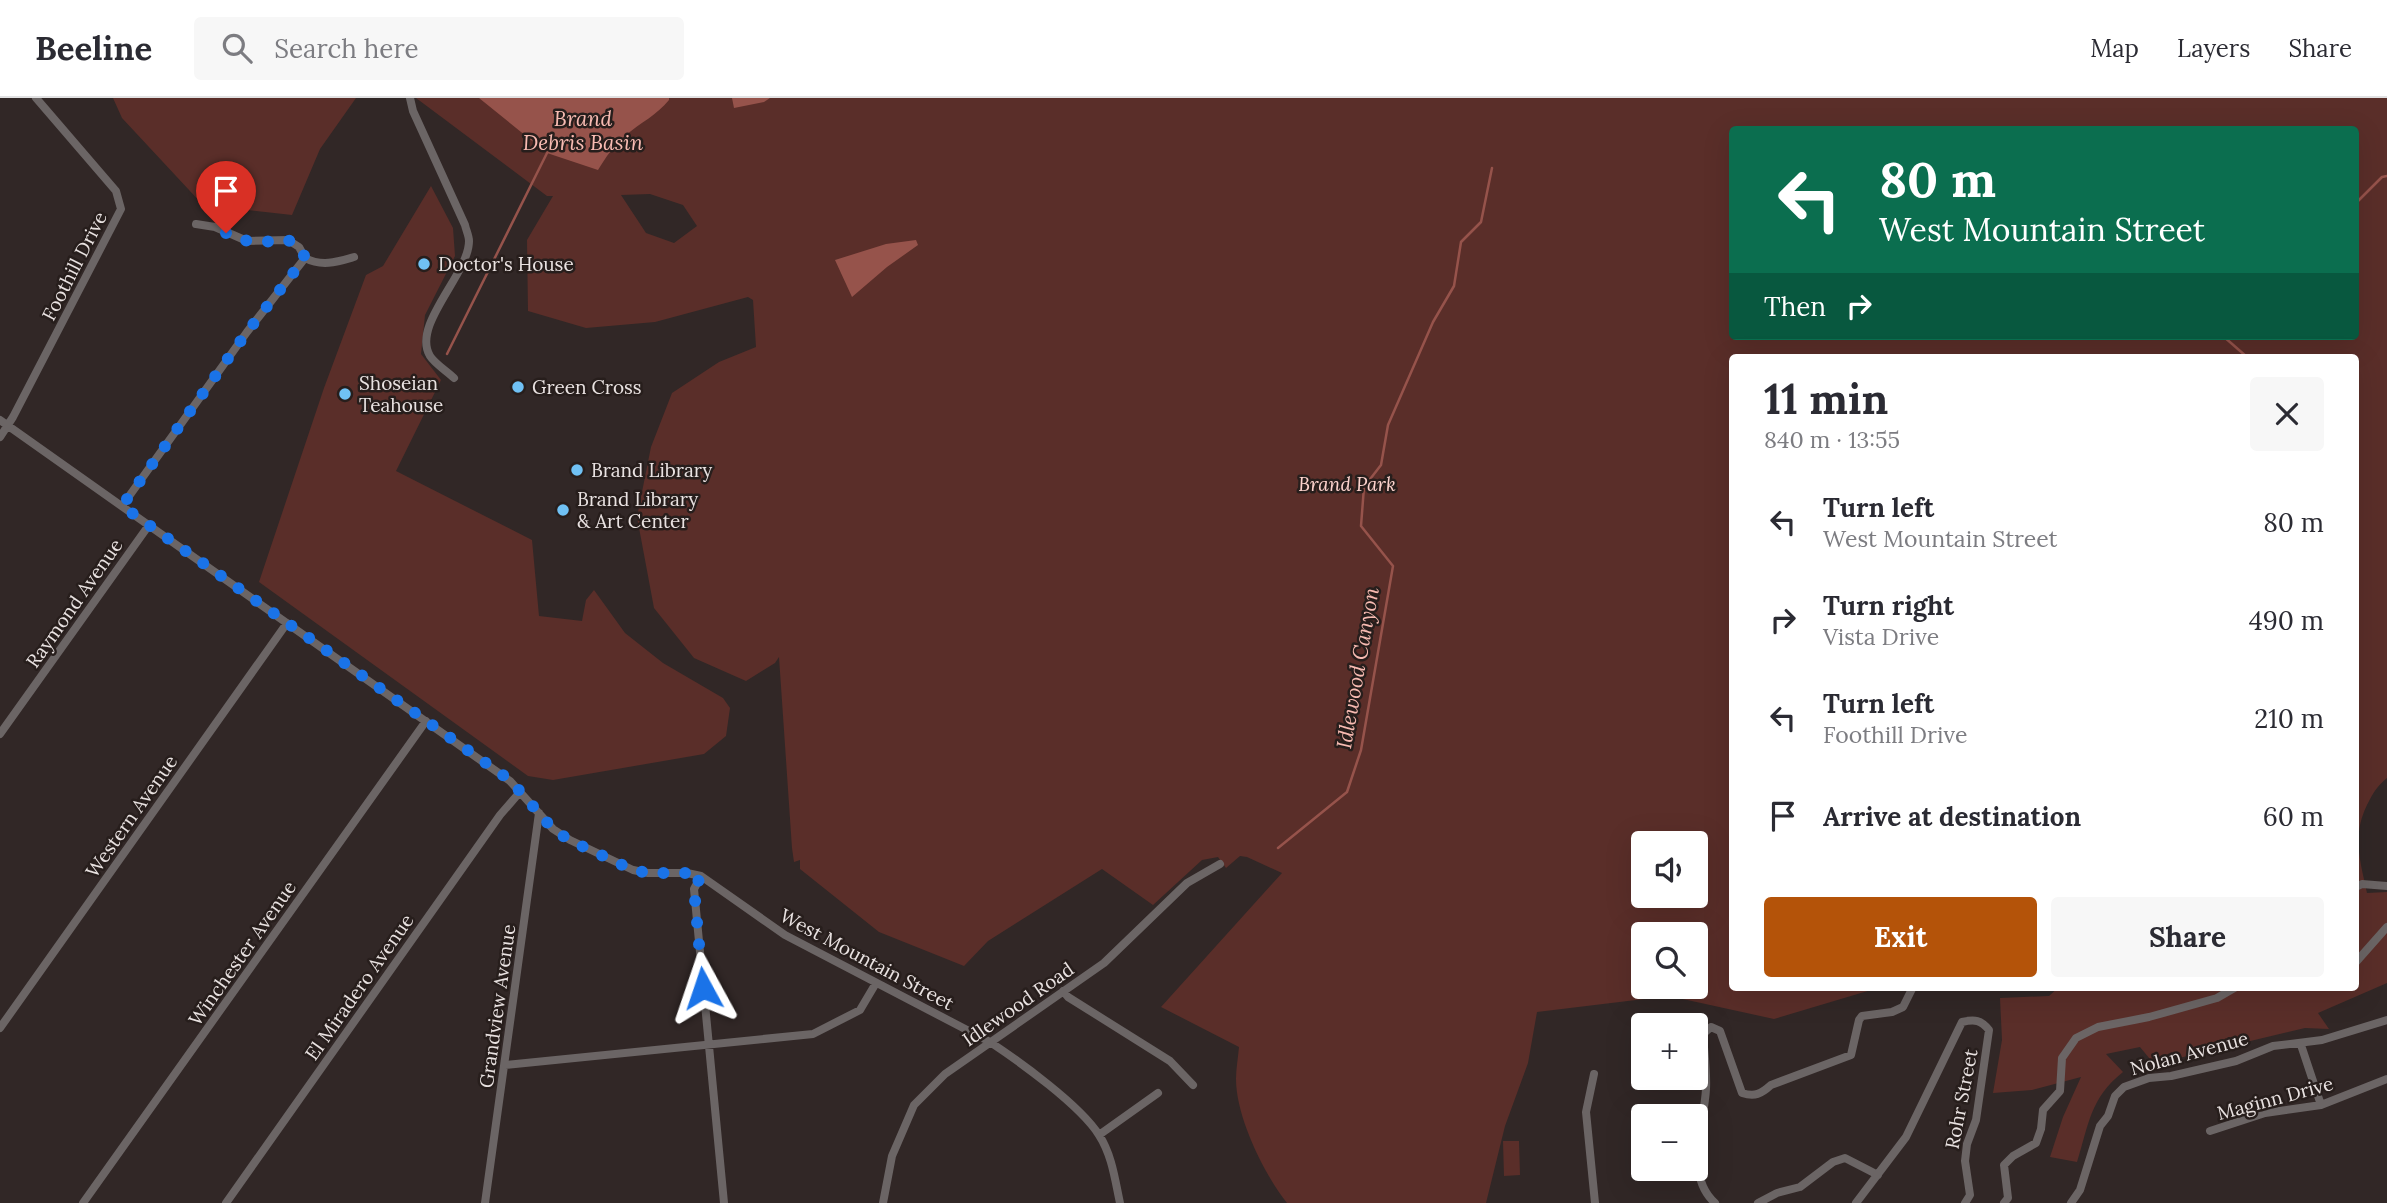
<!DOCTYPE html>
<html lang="en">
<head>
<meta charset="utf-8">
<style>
  :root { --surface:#fff; --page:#f7f7f7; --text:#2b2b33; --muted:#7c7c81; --line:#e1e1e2; --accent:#b45309 }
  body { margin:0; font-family:Lora,serif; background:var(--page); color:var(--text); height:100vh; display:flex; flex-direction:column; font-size:26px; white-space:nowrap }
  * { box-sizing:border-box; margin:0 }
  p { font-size:23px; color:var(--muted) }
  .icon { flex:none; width:38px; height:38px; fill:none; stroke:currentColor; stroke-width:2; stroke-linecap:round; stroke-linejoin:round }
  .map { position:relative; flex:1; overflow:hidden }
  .drawer { position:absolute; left:1729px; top:256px; width:630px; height:637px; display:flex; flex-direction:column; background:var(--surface); border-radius:7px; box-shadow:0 7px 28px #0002 }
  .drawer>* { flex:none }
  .guide { position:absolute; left:1729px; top:28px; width:630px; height:214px; border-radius:7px; box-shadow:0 7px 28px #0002; background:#0b6e4f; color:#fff; overflow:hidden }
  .buttons { position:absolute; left:1631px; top:733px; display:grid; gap:14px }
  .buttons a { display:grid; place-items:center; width:77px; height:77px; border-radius:7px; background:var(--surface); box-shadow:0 7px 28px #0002; font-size:35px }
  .pin { position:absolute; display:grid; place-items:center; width:60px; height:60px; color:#fff; margin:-72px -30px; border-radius:50% 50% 50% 0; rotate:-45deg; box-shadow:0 0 7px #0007 }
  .pin .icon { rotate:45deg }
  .me { position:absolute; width:77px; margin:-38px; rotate:355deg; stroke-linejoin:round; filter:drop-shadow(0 0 5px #0008) }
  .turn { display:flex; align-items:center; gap:24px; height:147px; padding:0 35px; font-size:32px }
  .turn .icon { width:91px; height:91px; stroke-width:2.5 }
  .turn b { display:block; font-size:49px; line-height:60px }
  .then { display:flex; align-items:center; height:66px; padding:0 35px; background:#0003; gap:14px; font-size:26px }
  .round { display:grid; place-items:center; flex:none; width:74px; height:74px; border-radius:7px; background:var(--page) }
  .head { display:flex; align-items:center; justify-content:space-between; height:119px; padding:0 35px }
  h1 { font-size:42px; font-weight:800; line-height:52px }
  .cta { display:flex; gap:14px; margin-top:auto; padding:14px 35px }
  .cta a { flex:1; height:80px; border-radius:7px; background:var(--accent); color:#fff; font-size:28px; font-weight:800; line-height:80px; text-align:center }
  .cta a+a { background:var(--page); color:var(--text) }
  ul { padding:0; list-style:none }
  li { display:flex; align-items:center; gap:21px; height:98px; padding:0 35px }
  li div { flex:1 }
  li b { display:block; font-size:26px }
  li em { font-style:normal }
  header { display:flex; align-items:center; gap:42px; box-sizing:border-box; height:98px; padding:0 35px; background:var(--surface); border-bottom:2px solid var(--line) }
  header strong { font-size:33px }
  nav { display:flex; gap:38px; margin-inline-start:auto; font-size:24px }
  .search { width:490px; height:63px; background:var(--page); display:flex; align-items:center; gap:18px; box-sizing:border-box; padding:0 24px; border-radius:7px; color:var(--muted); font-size:26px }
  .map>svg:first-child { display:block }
  .green { fill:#5a2e29; fill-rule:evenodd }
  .water { fill:#96534b }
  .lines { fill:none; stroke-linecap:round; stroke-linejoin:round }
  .stream { stroke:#96534b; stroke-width:2.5 }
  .minor { stroke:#6b6565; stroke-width:8 }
  .route { stroke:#1a73e8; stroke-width:12; stroke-dasharray:0 21.6 }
  .poi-dot { fill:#70c1f4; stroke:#271e1c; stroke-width:2.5 }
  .labels { text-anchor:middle; stroke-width:5; stroke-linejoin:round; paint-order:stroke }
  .poi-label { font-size:19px; fill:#e9e2e1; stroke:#271e1c; text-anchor:start }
  .street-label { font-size:19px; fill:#e9e2e1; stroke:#271e1c }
  .park-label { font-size:19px; font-style:italic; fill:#fdd3cd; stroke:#271e1c }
  .water-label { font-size:21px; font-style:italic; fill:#f8bbb2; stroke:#271e1c }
</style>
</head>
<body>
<header>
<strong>Beeline</strong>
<div class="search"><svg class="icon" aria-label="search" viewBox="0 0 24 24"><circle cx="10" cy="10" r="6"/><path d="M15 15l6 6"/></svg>Search here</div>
<nav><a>Map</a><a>Layers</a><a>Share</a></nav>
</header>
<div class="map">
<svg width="2387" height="1105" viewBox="0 0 2387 1105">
  <rect width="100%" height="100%" fill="#312726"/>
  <path class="green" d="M113,0H356L320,51L292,117L203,107L122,20Z
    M416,0H2387V680C2377,688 2373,695 2367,707C2352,738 2360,762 2367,795L2387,794V885L2318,915L2329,931L2305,930L2154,966L2140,949L2106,956L2123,974C2090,1000 2089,1026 2077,1064L2050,1059L2063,1019L2081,979L2032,992L1993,995L2002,942L2000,900L2049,898L2059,889H2356V259H1732V889H1881L1774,921L1669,898L1537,914L1528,965L1505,1028L1486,1105H1287C1264,1076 1236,1019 1236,981C1236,971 1238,960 1239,949L1161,909L1282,775L1247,759L1240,758L1226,770L1218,759L1202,762L1153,807L1102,771L988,843L964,868L879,834L800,771V762L794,764L792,750L779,559L775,565L746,583L694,560L654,510L637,419L651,349L672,295L719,264L756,249L753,202L748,199L655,224L586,230L528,213L527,142L553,98H547ZM1732,32H2356V238H1732ZM650,96L683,107L697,128L674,145L646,135L621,97ZM1643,746H1696V798H1643ZM1643,836H1696V889H1643Z
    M431,88L453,130L455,158L425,217L421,256L441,282L396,373L532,442L539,518L582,523L586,502L594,492L625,535L663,565L723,600L730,610L726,638L704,656L553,682L528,678L259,484L324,290L366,177L383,168Z
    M1503,1043H1519L1520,1077L1504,1078Z"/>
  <path class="water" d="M479,0H669V2C657,17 640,25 626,37C614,47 606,59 598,72L547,55Z
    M732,0H770L764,4L734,10Z
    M916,142L918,147L887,169L852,199L835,162L886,146Z"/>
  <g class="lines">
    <path class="stream" d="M2356,105L2382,79L2387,78
      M2223,238L2247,259
      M447,256L547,55
      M1278,750L1347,694L1361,652L1393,468L1361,428L1364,389L1381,367L1388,327L1433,224L1454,188L1461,144L1481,124L1492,70"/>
    <path class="minor" d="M410,0L413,13L465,127C466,132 469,138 469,143C469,176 411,227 430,258C435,266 447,273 454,280
      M196,126L215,129L247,143L288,142L299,149L305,160
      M305,160C322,169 337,164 354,159
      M0,322L510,683L553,731L570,742L633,772L648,775H687L701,778L785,837L990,944C1020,964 1080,1007 1099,1037C1112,1057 1115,1082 1120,1105
      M0,339L13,319L121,111L116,93L36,0
      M122,408L247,234L305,160
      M0,636L149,427
      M701,778L694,791L724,1105
      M2356,789L2362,786L2387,788
      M2356,864L2387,829
      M1063,893L1068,899L1170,963L1193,987
      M0,930L287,525
      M2301,947L2321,1007
      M505,967L813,936L860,912L876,885
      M1594,976L1586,1014L1595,1105
      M2210,1033L2265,1015L2321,1007L2387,981
      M1099,1037L1158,995
      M83,1105L426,623
      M226,1105L500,717L520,694
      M485,1105L539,715
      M883,1105L892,1058L914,1007L945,976L1104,865L1187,785L1220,766
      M1715,1105C1684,1077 1704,1028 1706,991C1707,973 1704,954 1703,936L1711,929L1720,933L1742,995C1755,999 1761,996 1771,987L1851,957L1859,922L1862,918L1892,914L1903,909L1913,889
      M1758,1105L1777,1095L1800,1089L1833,1064L1845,1060L1878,1077
      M1856,1105L1906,1039L1962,924C1975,921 1981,922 1989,932L1976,1022L1967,1046L1965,1063L1970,1097L1965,1105
      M2004,1105L2008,1100L2004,1067L2013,1058L2036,1045L2041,1031L2043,1012L2060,993L2062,960L2076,940L2098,929L2149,919L2217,900L2236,889
      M2071,1105L2080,1092L2100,1028L2108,1018L2115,998L2124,989L2149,980L2171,978L2236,963L2273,948L2322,942L2387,922"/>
  </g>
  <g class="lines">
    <path class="route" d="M226,135C237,140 247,144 259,144C280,144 295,134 305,160L247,234L122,408L510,682L553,731L569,742L633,772L648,775H687L701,778L694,791L703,890"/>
  </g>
  <g class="poi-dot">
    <circle cx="424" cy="166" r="7"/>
    <circle cx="518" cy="289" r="7"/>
    <circle cx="345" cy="296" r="7"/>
    <circle cx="577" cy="372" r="7"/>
    <circle cx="563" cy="412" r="7"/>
  </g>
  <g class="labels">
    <g class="poi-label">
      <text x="438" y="173">Doctor's House</text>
      <text x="359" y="292">Shoseian<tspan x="359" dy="22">Teahouse</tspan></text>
      <text x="532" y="296">Green Cross</text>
      <text x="591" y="379">Brand Library</text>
      <text x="577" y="408">Brand Library<tspan x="577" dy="22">&amp; Art Center</tspan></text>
    </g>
    <g class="street-label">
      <text transform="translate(74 168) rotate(-63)" y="7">Foothill Drive</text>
      <text transform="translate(74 505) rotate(-55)" y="7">Raymond Avenue</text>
      <text transform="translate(131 718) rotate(-55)" y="7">Western Avenue</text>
      <text transform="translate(242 855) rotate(-55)" y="7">Winchester Avenue</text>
      <text transform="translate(867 861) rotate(28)" y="7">West Mountain Street</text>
      <text transform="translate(359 889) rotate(-55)" y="7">El Miradero Avenue</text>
      <text transform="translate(1018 906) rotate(-35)" y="7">Idlewood Road</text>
      <text transform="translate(497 908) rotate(-82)" y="7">Grandview Avenue</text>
      <text transform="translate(2189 955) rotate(-15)" y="7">Nolan Avenue</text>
      <text transform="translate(2275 1000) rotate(-15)" y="7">Maginn Drive</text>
      <text transform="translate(1961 1001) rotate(-79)" y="7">Rohr Street</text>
    </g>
    <g class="park-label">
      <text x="1347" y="393">Brand Park</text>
    </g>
    <g class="water-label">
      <text x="583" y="28">Brand<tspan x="583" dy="24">Debris Basin</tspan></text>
      <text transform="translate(1358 570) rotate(-80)" y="7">Idlewood Canyon</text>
    </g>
  </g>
</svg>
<div class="buttons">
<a><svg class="icon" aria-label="sound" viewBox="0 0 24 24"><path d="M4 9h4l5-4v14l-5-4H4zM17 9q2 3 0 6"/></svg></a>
<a><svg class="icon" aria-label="search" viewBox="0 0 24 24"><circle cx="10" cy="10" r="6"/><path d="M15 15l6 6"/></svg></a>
<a>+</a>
<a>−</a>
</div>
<div class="pin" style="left:226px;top:135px;background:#d93025"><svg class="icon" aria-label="arrive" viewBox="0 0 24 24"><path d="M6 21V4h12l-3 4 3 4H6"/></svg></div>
<svg class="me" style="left:703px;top:890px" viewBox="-20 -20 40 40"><path d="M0-17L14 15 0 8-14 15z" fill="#1a73e8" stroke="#fff" stroke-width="4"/></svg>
<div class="guide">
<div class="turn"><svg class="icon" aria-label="left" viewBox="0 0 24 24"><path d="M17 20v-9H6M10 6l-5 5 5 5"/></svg><div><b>80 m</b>West Mountain Street</div></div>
<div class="then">Then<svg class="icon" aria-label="right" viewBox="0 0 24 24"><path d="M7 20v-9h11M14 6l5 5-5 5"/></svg></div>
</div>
<section class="drawer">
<div class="head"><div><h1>11 min</h1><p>840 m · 13:55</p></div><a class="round"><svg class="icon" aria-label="close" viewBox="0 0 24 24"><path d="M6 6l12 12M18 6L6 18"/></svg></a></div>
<ul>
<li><svg class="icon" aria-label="left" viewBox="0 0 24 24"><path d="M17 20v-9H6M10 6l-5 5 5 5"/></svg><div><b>Turn left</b><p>West Mountain Street</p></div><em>80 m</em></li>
<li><svg class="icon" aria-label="right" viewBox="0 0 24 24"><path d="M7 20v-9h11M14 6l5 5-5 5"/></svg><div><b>Turn right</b><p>Vista Drive</p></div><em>490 m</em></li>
<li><svg class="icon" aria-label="left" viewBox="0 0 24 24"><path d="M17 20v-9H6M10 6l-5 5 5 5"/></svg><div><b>Turn left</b><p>Foothill Drive</p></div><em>210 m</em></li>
<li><svg class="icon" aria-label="arrive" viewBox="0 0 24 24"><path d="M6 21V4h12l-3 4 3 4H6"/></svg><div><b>Arrive at destination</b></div><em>60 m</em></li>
</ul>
<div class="cta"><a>Exit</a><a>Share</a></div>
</section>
</div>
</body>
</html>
